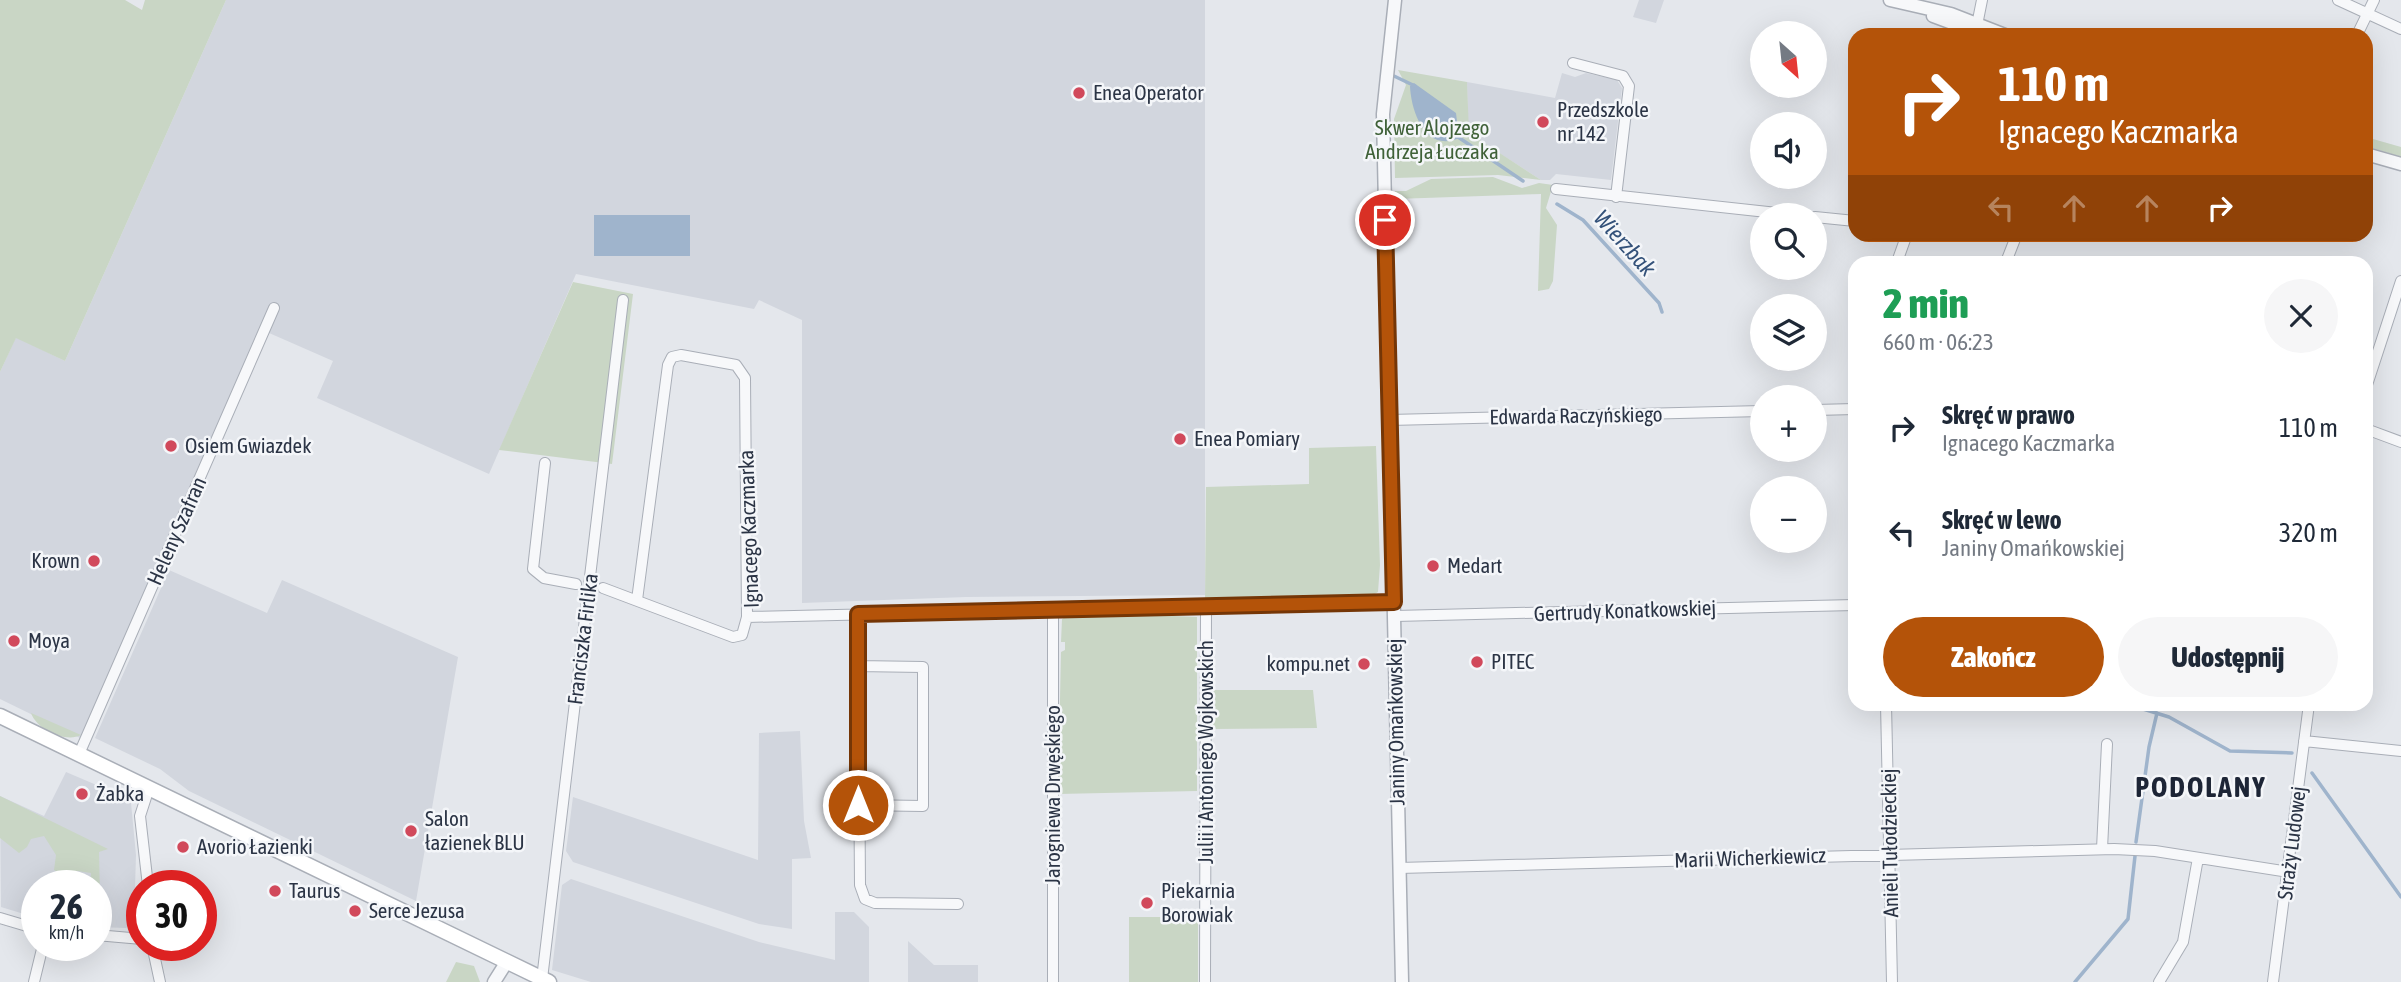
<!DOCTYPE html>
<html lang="pl">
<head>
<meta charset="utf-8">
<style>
  :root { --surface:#fff; --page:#f6f6f7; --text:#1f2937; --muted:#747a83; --accent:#b45309 }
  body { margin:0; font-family:"Asap Condensed",sans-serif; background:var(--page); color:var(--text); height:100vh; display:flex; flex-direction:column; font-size:26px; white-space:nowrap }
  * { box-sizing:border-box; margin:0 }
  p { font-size:23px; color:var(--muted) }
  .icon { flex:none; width:38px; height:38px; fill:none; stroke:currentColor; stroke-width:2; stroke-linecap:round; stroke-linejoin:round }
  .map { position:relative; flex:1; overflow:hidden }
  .drawer { position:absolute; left:1848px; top:256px; width:525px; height:455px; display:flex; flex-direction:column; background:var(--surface); border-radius:21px; box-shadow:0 7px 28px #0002 }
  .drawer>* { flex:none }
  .guide { position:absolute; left:1848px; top:28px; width:525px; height:214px; border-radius:21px; box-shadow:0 7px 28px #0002; background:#b45309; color:#fff; overflow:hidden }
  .needle { width:46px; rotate:153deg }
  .fabs { position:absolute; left:1750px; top:21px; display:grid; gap:14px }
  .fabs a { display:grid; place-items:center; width:77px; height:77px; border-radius:50%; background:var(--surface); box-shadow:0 7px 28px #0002; font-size:35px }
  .speed { position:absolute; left:21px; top:870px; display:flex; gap:14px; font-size:35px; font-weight:700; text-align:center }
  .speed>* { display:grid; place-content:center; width:91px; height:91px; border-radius:50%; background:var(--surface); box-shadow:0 7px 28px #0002; line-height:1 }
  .speed small { font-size:18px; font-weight:400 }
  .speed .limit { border:10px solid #d22; background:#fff; color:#111 }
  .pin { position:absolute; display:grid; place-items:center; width:60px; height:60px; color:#fff; margin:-30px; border:4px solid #fff; border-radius:50%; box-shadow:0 2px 7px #0007 }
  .me { position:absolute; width:77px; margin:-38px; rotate:0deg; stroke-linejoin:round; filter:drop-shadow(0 0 5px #0008) }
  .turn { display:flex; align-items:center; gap:24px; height:147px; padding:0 35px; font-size:32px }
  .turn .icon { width:91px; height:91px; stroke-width:2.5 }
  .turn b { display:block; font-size:49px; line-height:60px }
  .lanes { display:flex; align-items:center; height:66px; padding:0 35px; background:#0003; justify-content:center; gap:35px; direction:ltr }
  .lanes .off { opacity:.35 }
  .round { display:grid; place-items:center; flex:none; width:74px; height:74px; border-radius:37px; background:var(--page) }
  .overview { display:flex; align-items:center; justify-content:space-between; height:119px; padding:0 35px }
  h1 { font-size:42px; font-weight:800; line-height:52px; color:#1e9e55 }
  .primary-button { display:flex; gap:14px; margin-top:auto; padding:14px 35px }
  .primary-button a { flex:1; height:80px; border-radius:42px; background:var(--accent); color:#fff; font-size:28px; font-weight:800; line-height:80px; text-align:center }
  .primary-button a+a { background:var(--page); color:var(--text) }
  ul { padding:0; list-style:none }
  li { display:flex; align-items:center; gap:21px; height:105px; padding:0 35px }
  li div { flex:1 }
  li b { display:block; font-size:26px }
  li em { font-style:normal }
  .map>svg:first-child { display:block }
  .built { fill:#d2d6de }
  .green { fill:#c9d6c5 }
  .water { fill:#9fb4cc }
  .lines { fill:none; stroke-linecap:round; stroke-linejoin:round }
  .stream { stroke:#9fb4cc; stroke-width:3.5 }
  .minor-casing { stroke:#a9aeb7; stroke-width:12 }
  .tertiary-casing { stroke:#a9aeb7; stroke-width:15 }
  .secondary-casing { stroke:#a9aeb7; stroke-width:17 }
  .minor { stroke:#f7f8fa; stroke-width:10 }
  .tertiary { stroke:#f7f8fa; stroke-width:12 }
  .secondary { stroke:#fff; stroke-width:14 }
  .route-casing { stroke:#753606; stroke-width:18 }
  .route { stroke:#b45309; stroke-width:12 }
  .poi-dot { fill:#d1495b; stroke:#f4f6f9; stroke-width:2.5 }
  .labels { text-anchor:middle; stroke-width:5; stroke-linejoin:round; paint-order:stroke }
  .poi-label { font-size:21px; fill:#2b3445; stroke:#f4f6f9; text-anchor:start }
  .park-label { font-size:21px; fill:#3f6138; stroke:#f4f6f9 }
  .street-label { font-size:21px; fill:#2b3445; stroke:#f4f6f9 }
  .water-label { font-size:23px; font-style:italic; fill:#34527a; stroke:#f4f6f9 }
  .district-label { font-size:28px; font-weight:bold; letter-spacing:2px; fill:#1d2536; stroke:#f4f6f9 }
</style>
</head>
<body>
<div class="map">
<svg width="2401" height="982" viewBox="0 0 2401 982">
  <rect width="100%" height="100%" fill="#e4e7ec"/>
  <path class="built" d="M226,0H1205V595L966,597L802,603V320L759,300L754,309L576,274L489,474L317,398L333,361L260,329L80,738L0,699V372L16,337L65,361Z
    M1639,0H1664L1656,23L1633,17Z
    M1562,73L1575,77L1586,73L1617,80L1622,88L1611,180L1556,174L1550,180H1541L1468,133L1467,82L1555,98Z
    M169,570L267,613L282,580L458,657L416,901L189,791L160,769L95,738Z
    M800,731L804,821L811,858L792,859V929L759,924L573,862L566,851L573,797L758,860L759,733Z
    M66,772L127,798L131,803L136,855L134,921L126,928L96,927V886H37V918L1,907L0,796L44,816Z
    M571,879L759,942L835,960V912H854L869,927V982H591L552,970L562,885Z
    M908,941L934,965H978V982H908Z"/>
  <path class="green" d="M0,0H125L142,10L145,0H226L65,361L16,338L0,372Z
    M1398,70L1467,82L1469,133L1541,180L1498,175L1395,178L1394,119L1406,85Z
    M2366,137L2401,147V157L2366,146Z
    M1493,177L1522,188L1539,183L1553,185L1546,208L1557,225L1553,281L1549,289L1538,291L1541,194L1395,199V191H1406L1431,179Z
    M573,282L633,294L612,464L499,450Z
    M1376,446L1380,565L1378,592L1371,596L1205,599L1206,487L1309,484V448Z
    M1129,614L1197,617V791L1058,794L1061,652L1065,650V642H1061L1062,619L1069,615Z
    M1213,690H1313L1317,728L1213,729Z
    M31,713L81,735C66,743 37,730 31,713Z
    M0,796L108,849L99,852L100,898H96V886L90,885L91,873L78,871L61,874L54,870L56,855L44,836L31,839L27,847L19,853L0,838Z
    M1129,917H1198V982H1129Z
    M456,962L474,966L480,982H446Z"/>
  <path class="water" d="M1414,83L1456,113L1459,138C1425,153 1411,111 1410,86Z
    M594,215H690V256H594Z"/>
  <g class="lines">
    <path class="stream" d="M1394,76L1415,86
      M1458,137L1523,181
      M1557,204L1583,220L1659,303L1662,312
      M2053,704H2079
      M2127,704L2169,717L2230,751L2292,753
      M2312,773L2401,897
      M2136,842L2149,747L2157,713
      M2075,982L2128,919L2135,856"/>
    <defs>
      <path id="minor" d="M2338,0L2401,29
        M1976,30L1982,0
        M2357,35L2374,0
        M1573,63L1623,76L1629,86L1616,197
        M1556,189L1795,215
        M1815,217L1855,221
        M1897,262L1907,234
        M2006,262L2017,234
        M2366,388L2401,281
        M1815,410L1855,409
        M1389,420L1762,411
        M2366,429L2401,442
        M545,463L533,569L544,578L576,584
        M603,588L733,637L742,635L747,617L745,378L736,365L681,355L672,357L668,365L637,600
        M1053,608V982
        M858,614L860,885L865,899L875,903L958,904
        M1395,616L1855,605
        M747,617L1394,602
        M857,666L923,667V806L858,805
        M1886,704L1892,982
        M2304,741L2401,751
        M79,754L274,308
        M2102,849L2107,744
        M1399,868L2114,849L2155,851L2289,872
        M148,886L140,816L149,788
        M0,918L37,929
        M96,935L142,939
        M152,945L160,982
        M542,979L623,300
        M34,982L43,945
        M1205,982L1206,605
        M2159,982L2183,942L2198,858
        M2273,982L2309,704"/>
      <path id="tertiary" d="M1395,0L1383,114L1402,982
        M1890,0L1951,14L2005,35
        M1933,16L1984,35
        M2366,154L2401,164
        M494,982L506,963"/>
      <path id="secondary" d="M0,716L549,982"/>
    </defs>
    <use href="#minor" class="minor-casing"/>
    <use href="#tertiary" class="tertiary-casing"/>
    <use href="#secondary" class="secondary-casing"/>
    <use href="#minor" class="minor"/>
    <use href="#tertiary" class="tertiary"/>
    <use href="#secondary" class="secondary"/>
  </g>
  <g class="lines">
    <defs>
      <path id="route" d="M858,805V614L1394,602L1385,220"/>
    </defs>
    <use href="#route" class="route-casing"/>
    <use href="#route" class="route"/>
  </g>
  <g class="poi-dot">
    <circle cx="1079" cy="93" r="7"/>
    <circle cx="1543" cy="122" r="7"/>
    <circle cx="1180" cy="439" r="7"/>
    <circle cx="171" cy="446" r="7"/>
    <circle cx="94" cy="561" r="7"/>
    <circle cx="1433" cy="566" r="7"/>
    <circle cx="14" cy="641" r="7"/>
    <circle cx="1477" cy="662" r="7"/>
    <circle cx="1364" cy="664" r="7"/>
    <circle cx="82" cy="794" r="7"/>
    <circle cx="411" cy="831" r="7"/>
    <circle cx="183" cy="847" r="7"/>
    <circle cx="275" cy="891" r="7"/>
    <circle cx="1147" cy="903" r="7"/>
    <circle cx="355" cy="911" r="7"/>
  </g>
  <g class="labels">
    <g class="poi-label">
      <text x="1093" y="100">Enea Operator</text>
      <text x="1557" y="117">Przedszkole<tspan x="1557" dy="24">nr 142</tspan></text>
      <text x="1194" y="446">Enea Pomiary</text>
      <text x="185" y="453">Osiem Gwiazdek</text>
      <text x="80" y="568" text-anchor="end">Krown</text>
      <text x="1447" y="573">Medart</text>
      <text x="28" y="648">Moya</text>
      <text x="1491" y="669">PITEC</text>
      <text x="1350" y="671" text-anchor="end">kompu.net</text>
      <text x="96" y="801">Żabka</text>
      <text x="425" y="826">Salon<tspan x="425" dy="24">łazienek BLU</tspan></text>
      <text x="197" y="854">Avorio Łazienki</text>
      <text x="289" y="898">Taurus</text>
      <text x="1161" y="898">Piekarnia<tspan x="1161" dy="24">Borowiak</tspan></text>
      <text x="369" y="918">Serce Jezusa</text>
    </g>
    <g class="park-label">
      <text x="1432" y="135">Skwer Alojzego<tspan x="1432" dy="24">Andrzeja Łuczaka</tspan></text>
    </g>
    <g class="street-label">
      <text transform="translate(1576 416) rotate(-1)" y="7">Edwarda Raczyńskiego</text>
      <text transform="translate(749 529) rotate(-92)" y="7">Ignacego Kaczmarka</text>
      <text transform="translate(177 531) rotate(-66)" y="7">Heleny Szafran</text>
      <text transform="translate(1625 611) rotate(-2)" y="7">Gertrudy Konatkowskiej</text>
      <text transform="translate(583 639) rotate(-83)" y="7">Franciszka Firlika</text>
      <text transform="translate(1396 722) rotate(-91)" y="7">Janiny Omańkowskiej</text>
      <text transform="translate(1206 752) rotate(-90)" y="7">Julii i Antoniego Wojkowskich</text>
      <text transform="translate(1053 795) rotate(-90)" y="7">Jarogniewa Drwęskiego</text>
      <text transform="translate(1890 843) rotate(-91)" y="7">Anieli Tułodzieckiej</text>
      <text transform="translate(2292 843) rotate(-83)" y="7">Straży Ludowej</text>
      <text transform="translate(1750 858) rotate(-2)" y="7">Marii Wicherkiewicz</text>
    </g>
    <g class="water-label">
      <text transform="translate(1625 243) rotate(48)" y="8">Wierzbak</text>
    </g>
    <g class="district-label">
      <text x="2201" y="797">PODOLANY</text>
    </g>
  </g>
</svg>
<div class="fabs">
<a><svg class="needle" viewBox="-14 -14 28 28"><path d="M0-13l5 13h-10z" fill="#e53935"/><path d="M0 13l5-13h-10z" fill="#747a83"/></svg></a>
<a><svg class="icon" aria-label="sound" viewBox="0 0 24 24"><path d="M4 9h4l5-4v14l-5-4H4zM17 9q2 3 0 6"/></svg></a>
<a><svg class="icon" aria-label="search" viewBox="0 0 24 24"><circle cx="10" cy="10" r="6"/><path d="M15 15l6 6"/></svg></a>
<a><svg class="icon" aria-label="layers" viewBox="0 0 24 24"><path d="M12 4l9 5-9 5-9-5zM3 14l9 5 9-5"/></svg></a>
<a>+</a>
<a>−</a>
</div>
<div class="speed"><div>26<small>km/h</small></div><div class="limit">30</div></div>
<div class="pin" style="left:1385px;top:220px;background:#d93025"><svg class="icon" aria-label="arrive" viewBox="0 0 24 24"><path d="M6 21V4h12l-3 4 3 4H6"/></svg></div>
<svg class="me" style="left:858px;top:805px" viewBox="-20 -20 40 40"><circle r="17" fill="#b45309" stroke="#fff" stroke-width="3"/><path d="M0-11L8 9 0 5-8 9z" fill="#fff"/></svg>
<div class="guide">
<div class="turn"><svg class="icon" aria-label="right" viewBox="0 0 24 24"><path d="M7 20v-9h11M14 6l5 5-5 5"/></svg><div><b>110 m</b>Ignacego Kaczmarka</div></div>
<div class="lanes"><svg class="icon off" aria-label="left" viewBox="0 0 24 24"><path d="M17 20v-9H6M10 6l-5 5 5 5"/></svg><svg class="icon off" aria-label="ahead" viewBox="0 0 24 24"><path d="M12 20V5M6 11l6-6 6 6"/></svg><svg class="icon off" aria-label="ahead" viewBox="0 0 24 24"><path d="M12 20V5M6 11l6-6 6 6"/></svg><svg class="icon" aria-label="right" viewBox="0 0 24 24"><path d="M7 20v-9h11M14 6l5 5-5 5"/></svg></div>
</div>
<section class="drawer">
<div class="overview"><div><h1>2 min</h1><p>660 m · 06:23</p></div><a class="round"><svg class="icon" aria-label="close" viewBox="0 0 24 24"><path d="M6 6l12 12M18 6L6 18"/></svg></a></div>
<ul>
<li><svg class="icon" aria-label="right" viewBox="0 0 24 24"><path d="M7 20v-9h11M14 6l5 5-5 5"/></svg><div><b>Skręć w prawo</b><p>Ignacego Kaczmarka</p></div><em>110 m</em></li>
<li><svg class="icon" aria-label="left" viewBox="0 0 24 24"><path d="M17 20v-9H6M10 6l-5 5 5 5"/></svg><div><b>Skręć w lewo</b><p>Janiny Omańkowskiej</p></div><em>320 m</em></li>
</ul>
<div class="primary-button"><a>Zakończ</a><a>Udostępnij</a></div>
</section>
</div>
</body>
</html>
